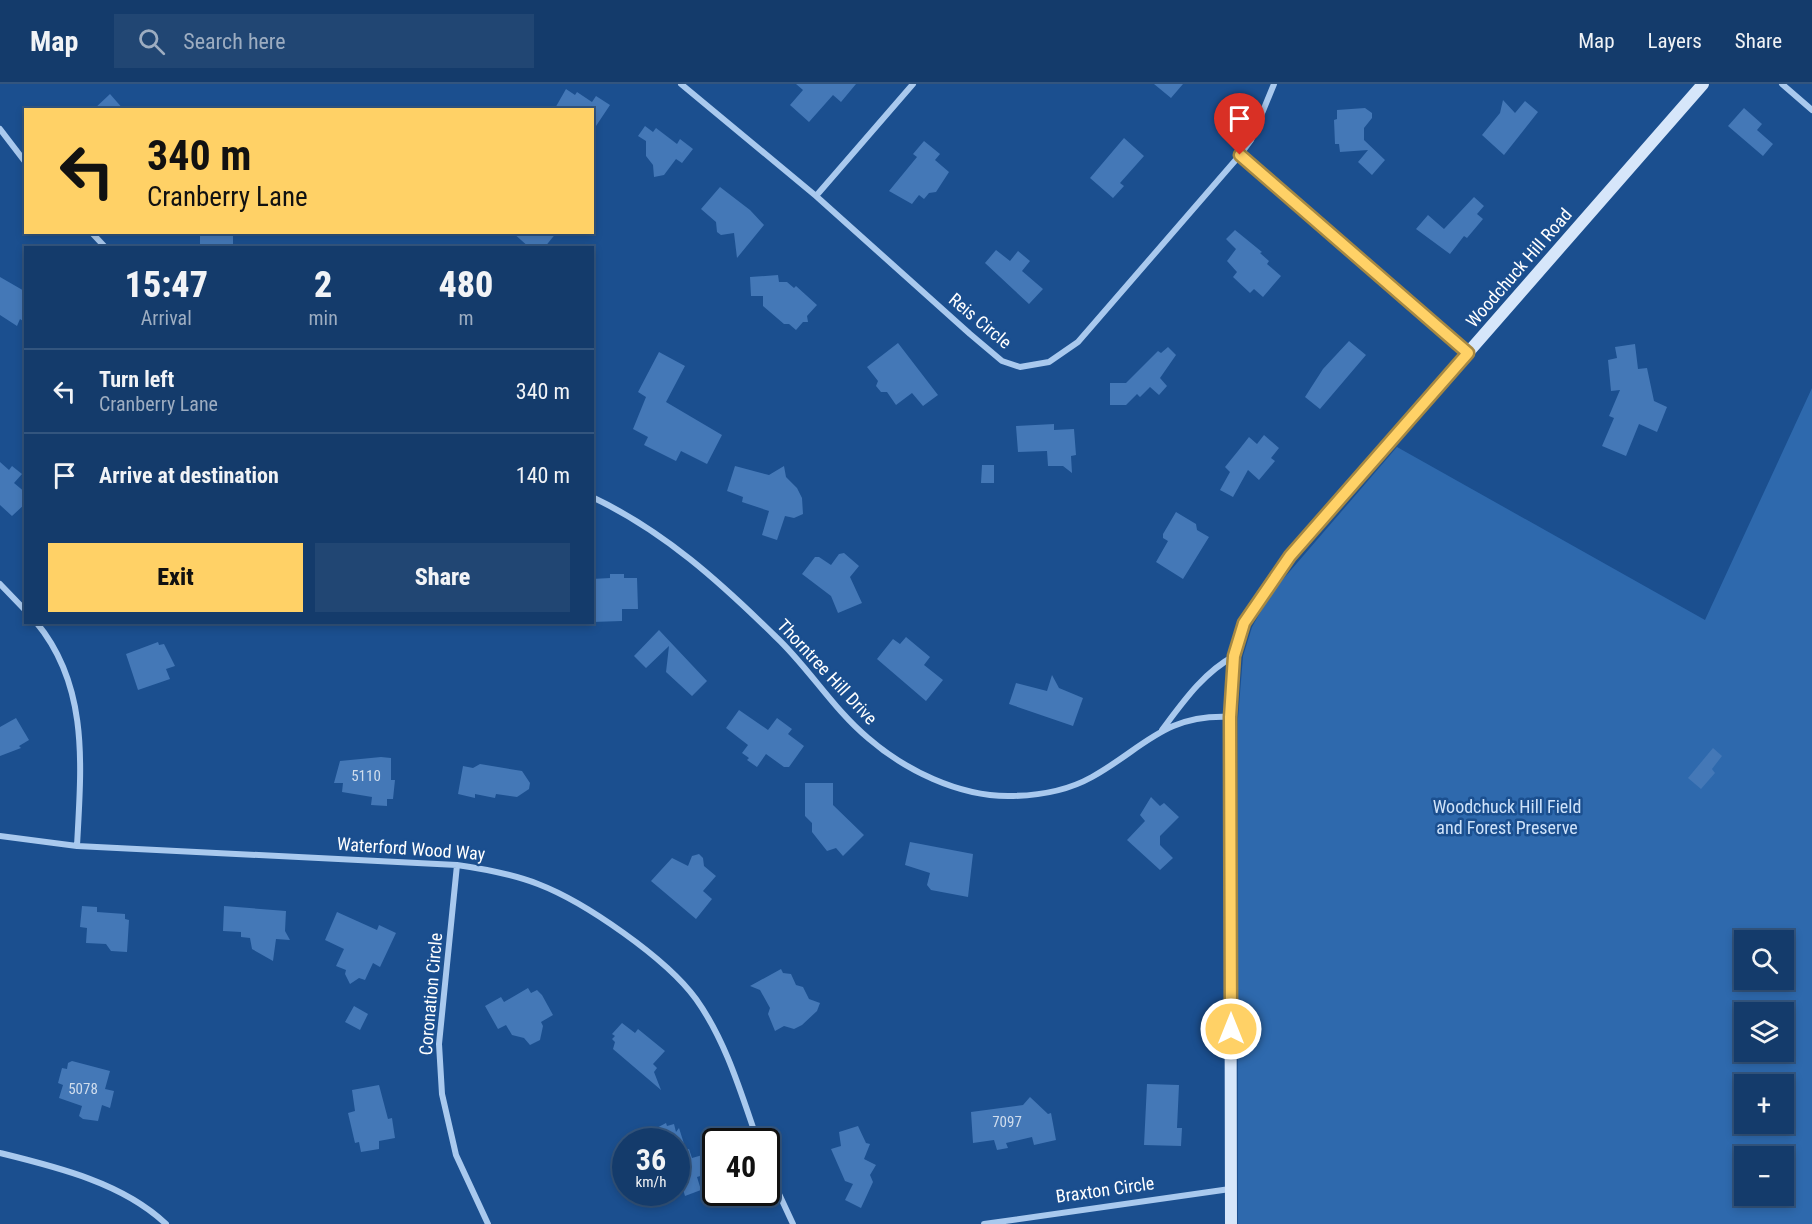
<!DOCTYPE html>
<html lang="en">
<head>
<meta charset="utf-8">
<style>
  :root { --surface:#143b6b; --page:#214673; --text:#f1f3f6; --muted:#9dadc1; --line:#33557e; --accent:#ffd166 }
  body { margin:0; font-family:"Roboto Condensed",sans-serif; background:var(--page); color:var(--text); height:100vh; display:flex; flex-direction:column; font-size:22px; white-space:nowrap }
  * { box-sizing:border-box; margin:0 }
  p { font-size:20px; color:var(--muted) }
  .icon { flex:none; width:33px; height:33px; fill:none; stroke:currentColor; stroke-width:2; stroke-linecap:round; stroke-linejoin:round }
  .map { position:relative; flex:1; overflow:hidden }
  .side { position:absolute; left:24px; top:162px; width:570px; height:378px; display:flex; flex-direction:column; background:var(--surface); border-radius:0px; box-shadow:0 3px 9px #0003,0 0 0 2px var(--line) }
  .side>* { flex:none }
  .banner { position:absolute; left:24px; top:24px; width:570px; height:126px; border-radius:0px; box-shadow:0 3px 9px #0003,0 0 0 2px var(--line); background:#ffd166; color:#111; overflow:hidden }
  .buttons { position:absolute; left:1734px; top:846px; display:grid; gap:12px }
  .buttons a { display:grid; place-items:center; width:60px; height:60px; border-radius:0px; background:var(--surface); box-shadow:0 3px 9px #0003,0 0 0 2px var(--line); font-size:30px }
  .speed { position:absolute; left:612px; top:1044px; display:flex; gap:12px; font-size:30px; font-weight:700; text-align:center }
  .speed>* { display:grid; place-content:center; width:78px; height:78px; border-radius:50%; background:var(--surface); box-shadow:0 3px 9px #0003,0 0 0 2px var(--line); line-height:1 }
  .speed small { font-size:15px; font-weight:400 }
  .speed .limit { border:3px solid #111; border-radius:9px; background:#fff; color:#111 }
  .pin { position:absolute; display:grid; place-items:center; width:51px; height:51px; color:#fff; margin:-62px -26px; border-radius:50% 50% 50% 0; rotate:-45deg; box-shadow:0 0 6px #0007 }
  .pin .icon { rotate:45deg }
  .me { position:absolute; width:66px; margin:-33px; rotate:0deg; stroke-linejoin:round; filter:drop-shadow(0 0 4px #0008) }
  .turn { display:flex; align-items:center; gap:21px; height:126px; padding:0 24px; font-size:27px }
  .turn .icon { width:78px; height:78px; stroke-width:2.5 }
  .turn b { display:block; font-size:42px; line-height:51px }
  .eta { display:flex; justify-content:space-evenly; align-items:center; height:102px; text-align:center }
  .eta b { font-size:36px; font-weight:800; line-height:42px }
  .cta { display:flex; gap:12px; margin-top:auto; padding:12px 24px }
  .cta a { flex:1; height:69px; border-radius:0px; background:var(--accent); color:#111; font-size:24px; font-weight:800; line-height:69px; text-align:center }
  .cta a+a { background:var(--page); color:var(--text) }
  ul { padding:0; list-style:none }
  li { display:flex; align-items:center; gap:18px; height:84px; padding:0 24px; border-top:2px solid var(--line) }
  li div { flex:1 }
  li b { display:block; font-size:22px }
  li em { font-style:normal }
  header { display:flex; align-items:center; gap:36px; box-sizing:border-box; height:84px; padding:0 30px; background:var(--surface); border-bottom:2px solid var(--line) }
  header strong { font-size:28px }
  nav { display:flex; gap:33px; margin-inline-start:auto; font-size:21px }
  .search { width:420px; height:54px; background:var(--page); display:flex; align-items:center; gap:15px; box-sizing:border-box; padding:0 21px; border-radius:0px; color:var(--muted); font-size:22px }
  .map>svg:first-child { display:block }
  .green { fill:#2e69ad; fill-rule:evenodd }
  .building { fill:#4478b7 }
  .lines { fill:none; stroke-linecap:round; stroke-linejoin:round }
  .street { stroke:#a9c9ee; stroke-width:6 }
  .secondary { stroke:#d6e6fa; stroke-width:12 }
  .route-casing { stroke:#a68842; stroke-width:15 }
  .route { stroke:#ffd166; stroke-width:10 }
  .labels { text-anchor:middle; stroke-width:5; stroke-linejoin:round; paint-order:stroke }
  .number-label { font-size:15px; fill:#d0dded }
  .street-label { font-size:18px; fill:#fff; stroke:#1b4f8f }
  .park-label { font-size:18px; fill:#cfe3fa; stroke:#1b4f8f }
</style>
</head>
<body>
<header>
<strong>Map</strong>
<div class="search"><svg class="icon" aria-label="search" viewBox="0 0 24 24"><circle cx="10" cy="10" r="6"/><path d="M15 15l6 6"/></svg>Search here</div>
<nav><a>Map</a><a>Layers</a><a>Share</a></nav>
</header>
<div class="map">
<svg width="1812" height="1140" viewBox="0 0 1812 1140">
  <rect width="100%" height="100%" fill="#1b4f8f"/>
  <path class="green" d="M1812,304V1140H1238V634L1243,572L1252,543L1272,508L1397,363L1705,536ZM1744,856H1784V896H1744ZM1744,928H1784V968H1744ZM1744,1000H1784V1040H1744ZM1744,1072H1784V1112H1744Z"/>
  <path class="building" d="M796,0H856L841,18L833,11L809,38L790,21L803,6Z
    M1154,0H1183L1171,14Z
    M566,5L575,11L577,8L592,18L596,12L610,21L592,48V26H554Z
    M110,10L124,26H93Z
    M1503,16L1515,29L1525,17L1538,28L1504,71L1482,51L1500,29Z
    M1365,24L1372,29V34L1364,44V56L1385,76L1372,91L1358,78L1368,66L1340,68L1339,60H1335L1334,36L1337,35V26Z
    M1744,24L1762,40L1757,46L1773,60L1763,72L1728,42Z
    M645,42L653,48L656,44L677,60L680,55L693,65L682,79L676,75L664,91L654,93L653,81L646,72V57L638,52Z
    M1124,54L1144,72L1120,99L1124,102L1113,114L1090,94Z
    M924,57L940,70L935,76L949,88L936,108L929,109L924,115L919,111L912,120L889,107L917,73L913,70Z
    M720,103L750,126L764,141L737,174L734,149L721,151L717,148L716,138L701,125Z
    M1474,113L1484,122L1477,130L1483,135L1467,154L1464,152L1450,170L1416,145L1428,131L1444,145Z
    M1235,146L1262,168L1260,169L1269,177L1267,180L1281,192L1263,213L1254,205L1250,209L1233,193L1237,188L1227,177L1236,165L1226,155Z
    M200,148H233V164H200Z
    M512,148H557L544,164H530Z
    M996,166L1010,177L1018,167L1030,177L1022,187L1043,205L1029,220L985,179Z
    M778,191L779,198H787L794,204L796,202L817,221L807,232L808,238H803L796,246L789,240H784L763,222V212H751L750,193Z
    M0,193L26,208V239L20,235L17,242L0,231Z
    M1349,257L1366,271L1320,325L1305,313L1323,285Z
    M898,259L938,311L923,322L912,309L896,321L887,308H881L876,302L878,297L867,283Z
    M1635,260L1638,285L1647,284L1654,317L1667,323L1657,348L1639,340L1626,372L1602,362L1614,334L1609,332L1620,306L1611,307L1608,276L1617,274L1615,263Z
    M1168,263L1176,271L1160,294L1167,302L1159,311L1150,303L1140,313L1137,310L1126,321H1110V299H1126L1158,267L1161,269Z
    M659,268L685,282L666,318L722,351L707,380L681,367L676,377L644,361L648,353L633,345L646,313L638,308Z
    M1054,340V346L1074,345L1076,371L1071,372L1072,389L1063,382H1048L1047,367L1018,368L1016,342Z
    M1264,351L1279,364L1271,374L1275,377L1259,396L1248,386L1233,413L1220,406L1230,388L1225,383L1238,367L1249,353L1257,360Z
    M0,378L9,386L12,382L22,390L14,399L26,409V419L12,432L0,421Z
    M982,381H994V399H981Z
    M735,382L769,391L784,382L786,393L797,404L802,414L803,430L794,434L785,432L777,456L762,451L769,427L742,418L743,413L727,407Z
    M1176,428L1196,440L1197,446L1209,453L1183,495L1156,478L1168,457L1163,454V450Z
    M844,469L859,482L850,493L862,519L838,529L831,512L802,490L815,473H819L831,481L839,470Z
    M610,490H624V494H637L638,525H622V537L592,538V495L610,494Z
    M659,546L707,597L692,612L666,588L669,562L646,584L634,572Z
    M906,553L930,573L924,581L943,596L926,617L877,575L893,555L900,560Z
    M158,558L159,561L164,560L175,582L166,585L170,595L138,606L126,570Z
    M1052,591L1059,604L1083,614L1073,642L1009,620L1016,599L1047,607Z
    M739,626L768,646L777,634L792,645L788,650L804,662L789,683H784L766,670L757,683L747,676L749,674L742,669L748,661L726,644Z
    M16,634L29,656L19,662L21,664L0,672V643Z
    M1713,664L1722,672L1712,685L1715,689L1701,705L1688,694Z
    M381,673L391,674V696H395L393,715H387V722L371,721L372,713L342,708L343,699H334L340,677Z
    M480,680L522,687L530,699L529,705L517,713L496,710L495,714L475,710V714L458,710L463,682L473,684Z
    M805,699H833V721L864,751L843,772L836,764L827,767L812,748V739L805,732Z
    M1151,713L1160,722L1164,719L1179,733L1160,752V761L1173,774L1160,786L1127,756L1145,737L1140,731Z
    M910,758L973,770L968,813L931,806L927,801L930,789L905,781Z
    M699,770L703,774L704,782L716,792L703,807L712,815L696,835L651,797L672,774L688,782L692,772Z
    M82,822L97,823V828L125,830V835L129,836L127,868L111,867L106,860L86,859L87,844L80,843Z
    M224,822L286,827L285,847L290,856L276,855L273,877L252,865L250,854L241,853V848L223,847Z
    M337,828L377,846L379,841L396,849L380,883L373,879L365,896L359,894L350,900L345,890L346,886L336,882L344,865L325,856Z
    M781,885L783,889L791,890L796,901L803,903L809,915L820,919L817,927L802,941L794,945L784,942L775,947L768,930L770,924L760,906L750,902Z
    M528,904L531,909L537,906L542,911L553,931L541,938L543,942L540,956L530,961L524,954L512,951L506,941L498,945L485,922L501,913L504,918Z
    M354,922L368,930L360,946L345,938Z
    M622,939L635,949L638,945L665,967L653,980L657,984L654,988L661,1006L613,965L615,958L612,955L615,952L612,950Z
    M72,977L110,987L105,1005L114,1007L110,1024L102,1021L98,1037L83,1035L79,1032L82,1022L59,1014L63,1001L58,999L62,984L67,985L68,979Z
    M1147,1000L1179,1001L1177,1044H1182L1181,1062L1144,1061Z
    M379,1001L388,1035L392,1034L395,1054L379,1057V1065L361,1068L359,1058L355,1059L348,1029L355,1027L352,1006Z
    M1030,1013L1048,1030L1051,1029L1056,1056L1034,1061L1032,1053L1006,1059L1008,1064L997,1066L994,1056L973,1059L971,1028L1023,1021Z
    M666,1039L667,1042L674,1040L676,1048L679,1044L686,1066L689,1065L692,1074L706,1070L713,1088L697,1093L701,1106L685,1112L681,1099L676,1101V1058H652L649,1048Z
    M858,1042L866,1059L870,1060L864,1075L876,1081L870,1091L873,1098L861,1124L845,1116L853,1100L845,1097L831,1065L841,1062L839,1048Z"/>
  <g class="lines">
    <path class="street" d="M681,0L816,112L970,250L1002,277L1020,283L1049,278L1078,258L1240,71L1251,56L1274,0
      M1782,0L1812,26
      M0,45L26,79
      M1240,71L1467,269
      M816,112L913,0
      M91,148L106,164
      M592,413C664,447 720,498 776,553C808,583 834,626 868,654C905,686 958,712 1008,712C1035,712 1067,707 1092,693C1144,664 1164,630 1230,633
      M0,500L26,527
      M36,538C90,603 81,684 77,762
      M1162,646C1183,618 1203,589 1234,572
      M0,752L77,762L457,781C485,785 512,790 538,800C585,818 666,874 696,915C726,957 741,1009 758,1058
      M457,781L439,960L442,1010L456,1071L488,1140
      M0,1069C57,1083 123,1099 166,1140
      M766,1082L793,1140
      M984,1140L1230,1105"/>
    <path class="secondary" d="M1231,1140L1230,633L1234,572L1244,539L1290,472L1703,0"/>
  </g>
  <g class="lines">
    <defs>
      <path id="route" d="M1231,945L1230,633L1234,572L1244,539L1290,472L1468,269L1240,71"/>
    </defs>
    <use href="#route" class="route-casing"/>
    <use href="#route" class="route"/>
  </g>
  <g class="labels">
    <g class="number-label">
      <text x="366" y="697">5110</text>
      <text x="83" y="1010">5078</text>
      <text x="1007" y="1043">7097</text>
    </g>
    <g class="street-label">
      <text transform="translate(1519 184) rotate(-49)" y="6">Woodchuck Hill Road</text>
      <text transform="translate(980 237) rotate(40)" y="6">Reis Circle</text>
      <text transform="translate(827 588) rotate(47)" y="6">Thorntree Hill Drive</text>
      <text transform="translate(411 765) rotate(4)" y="6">Waterford Wood Way</text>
      <text transform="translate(431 910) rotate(-85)" y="6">Coronation Circle</text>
      <text transform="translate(1105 1106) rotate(-8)" y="6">Braxton Circle</text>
    </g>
    <g class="park-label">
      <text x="1507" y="729">Woodchuck Hill Field<tspan x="1507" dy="21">and Forest Preserve</tspan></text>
    </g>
  </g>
</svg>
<div class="buttons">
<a><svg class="icon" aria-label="search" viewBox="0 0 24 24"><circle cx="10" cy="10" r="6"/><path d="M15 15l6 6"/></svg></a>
<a><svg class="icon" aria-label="layers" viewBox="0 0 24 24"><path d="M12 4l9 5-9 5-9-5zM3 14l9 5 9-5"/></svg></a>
<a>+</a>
<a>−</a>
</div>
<div class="speed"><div>36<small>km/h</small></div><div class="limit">40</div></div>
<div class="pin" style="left:1240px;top:71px;background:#d93025"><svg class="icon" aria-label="arrive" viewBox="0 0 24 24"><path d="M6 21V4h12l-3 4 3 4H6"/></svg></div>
<svg class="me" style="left:1231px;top:945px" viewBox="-20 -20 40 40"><circle r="17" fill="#ffd166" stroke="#fff" stroke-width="3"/><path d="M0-11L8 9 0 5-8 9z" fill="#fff"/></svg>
<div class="banner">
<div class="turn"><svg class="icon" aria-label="left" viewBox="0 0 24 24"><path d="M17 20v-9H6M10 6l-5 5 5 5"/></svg><div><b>340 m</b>Cranberry Lane</div></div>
</div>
<section class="side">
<div class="eta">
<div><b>15:47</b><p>Arrival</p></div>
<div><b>2</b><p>min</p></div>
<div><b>480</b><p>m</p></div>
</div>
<ul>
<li><svg class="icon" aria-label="left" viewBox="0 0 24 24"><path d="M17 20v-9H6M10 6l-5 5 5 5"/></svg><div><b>Turn left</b><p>Cranberry Lane</p></div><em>340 m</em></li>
<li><svg class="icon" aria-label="arrive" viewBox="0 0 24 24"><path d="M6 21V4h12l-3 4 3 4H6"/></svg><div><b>Arrive at destination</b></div><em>140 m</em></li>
</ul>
<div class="cta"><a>Exit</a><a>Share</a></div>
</section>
</div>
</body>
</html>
